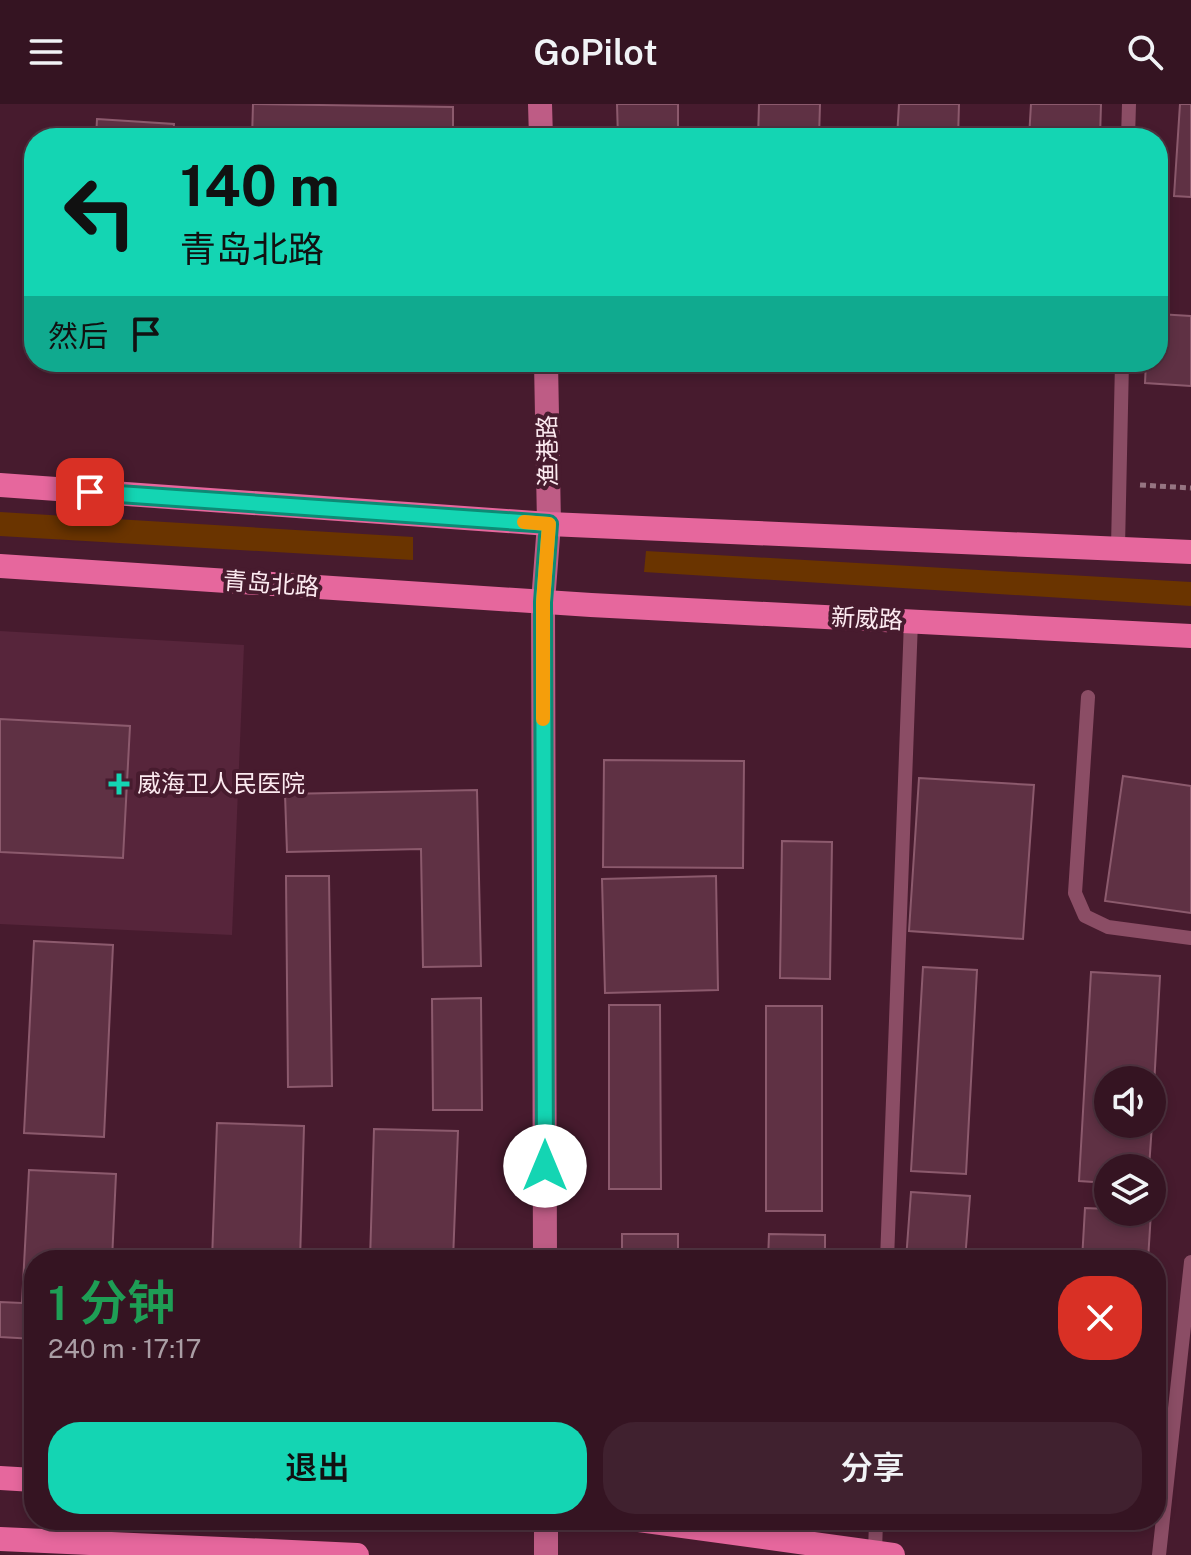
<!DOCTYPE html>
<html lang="zh">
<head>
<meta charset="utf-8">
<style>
  :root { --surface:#351422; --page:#40212f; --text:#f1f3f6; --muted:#aa9ea5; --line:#4f3340; --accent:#14d5b3 }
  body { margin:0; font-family:"Public Sans","Noto Sans SC",sans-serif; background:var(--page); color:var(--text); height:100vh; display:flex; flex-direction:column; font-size:30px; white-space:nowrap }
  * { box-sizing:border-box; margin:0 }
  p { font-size:26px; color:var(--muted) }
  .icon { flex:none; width:44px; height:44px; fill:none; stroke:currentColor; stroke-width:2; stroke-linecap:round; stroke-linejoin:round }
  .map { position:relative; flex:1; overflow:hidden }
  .panel { position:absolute; left:24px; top:1146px; width:1142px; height:280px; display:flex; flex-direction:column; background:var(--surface); border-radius:32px; box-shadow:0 4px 12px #0003,0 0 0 2px var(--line) }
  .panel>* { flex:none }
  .top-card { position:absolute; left:24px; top:24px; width:1144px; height:244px; border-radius:32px; box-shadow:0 4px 12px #0003,0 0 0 2px var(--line); background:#14d5b3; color:#111; overflow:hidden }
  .tools { position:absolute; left:1094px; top:962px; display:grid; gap:16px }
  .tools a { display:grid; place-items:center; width:72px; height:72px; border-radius:50%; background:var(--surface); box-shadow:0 4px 12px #0003,0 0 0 2px var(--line); font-size:40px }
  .pin { position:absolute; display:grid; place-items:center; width:68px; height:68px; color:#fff; margin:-34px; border-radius:16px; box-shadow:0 4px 12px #0006 }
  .me { position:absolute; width:88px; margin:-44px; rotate:0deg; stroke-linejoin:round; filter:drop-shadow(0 0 6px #0008) }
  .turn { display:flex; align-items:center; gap:28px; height:168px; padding:0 24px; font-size:36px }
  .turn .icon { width:104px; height:104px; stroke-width:2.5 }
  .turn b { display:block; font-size:56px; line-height:68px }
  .then { display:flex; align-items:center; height:76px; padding:0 24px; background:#0003; gap:16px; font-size:30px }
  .round { display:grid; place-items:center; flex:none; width:84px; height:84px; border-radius:32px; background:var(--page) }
  .head { display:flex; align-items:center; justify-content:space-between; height:136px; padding:0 24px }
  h1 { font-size:48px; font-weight:600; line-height:60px; color:#1e9e55 }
  .primary-button { display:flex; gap:16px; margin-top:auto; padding:16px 24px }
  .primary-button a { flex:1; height:92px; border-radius:32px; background:var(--accent); color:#111; font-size:32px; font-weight:600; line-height:92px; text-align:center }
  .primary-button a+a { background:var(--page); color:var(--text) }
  header { display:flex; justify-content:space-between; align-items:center; height:104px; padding:0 24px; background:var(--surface); font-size:36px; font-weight:600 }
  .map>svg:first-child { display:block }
  .built { fill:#57253b }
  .green { fill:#6a3400 }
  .building { fill:#5f3144; stroke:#8c5a6d; stroke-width:2 }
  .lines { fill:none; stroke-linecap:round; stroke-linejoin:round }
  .path { stroke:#967582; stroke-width:5; stroke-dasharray:6 4; stroke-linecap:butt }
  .lane { stroke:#8b4d65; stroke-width:14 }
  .secondary { stroke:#be5c85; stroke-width:24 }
  .primary { stroke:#e6679d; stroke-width:24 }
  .route-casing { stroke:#0d8a74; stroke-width:20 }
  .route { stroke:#14d5b3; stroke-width:14 }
  .slow { stroke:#f59e0b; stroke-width:14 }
  .poi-dot { fill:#14d5b3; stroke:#471b2e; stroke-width:3 }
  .labels { text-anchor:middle; stroke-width:8; stroke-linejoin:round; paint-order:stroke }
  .street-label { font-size:24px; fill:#fceaf0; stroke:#471b2e }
  .poi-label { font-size:24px; fill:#fceaf0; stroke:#471b2e; text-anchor:start }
</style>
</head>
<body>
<header><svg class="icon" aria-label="menu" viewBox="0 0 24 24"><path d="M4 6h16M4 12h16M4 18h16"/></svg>GoPilot<svg class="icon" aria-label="search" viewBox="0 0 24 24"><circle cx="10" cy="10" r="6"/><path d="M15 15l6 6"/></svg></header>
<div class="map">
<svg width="1191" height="1451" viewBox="0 0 1191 1451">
  <rect width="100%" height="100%" fill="#471b2e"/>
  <path class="built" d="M0,527L244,541L232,831L0,820Z"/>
  <path class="green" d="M0,408L413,433V456L0,432Z
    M646,447L1191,478V502L644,468Z"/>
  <path class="building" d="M253,0L453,3V34H252Z
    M617,0H678V34H618Z
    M759,0H820L819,34H758Z
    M899,0H959L958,34H897Z
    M1031,0H1101L1100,34H1029Z
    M1180,0H1191V93L1174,92Z
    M97,15L174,20L173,34H96Z
    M1158,210L1191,212V282L1145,279L1146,258H1158Z
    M876,258H1081L1080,269Z
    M0,615L130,622L123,754L0,748Z
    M604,656L744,657L743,764L603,763Z
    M1123,672L1191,682V809L1105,797Z
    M919,674L1034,681L1023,835L909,827Z
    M477,686L481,862L423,863L421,745L287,748L285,690Z
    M782,737L832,738L830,875L780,874Z
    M286,772H329L332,982L288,983Z
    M716,772L718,886L605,889L602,775Z
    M34,837L113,841L104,1033L24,1029Z
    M923,863L977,866L966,1070L911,1067Z
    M1091,868L1160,872L1152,1019V976H1108V1020H1152L1149,1064H1108V1079L1079,1077Z
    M481,894L482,1006H433L432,895Z
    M609,901H660L661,1085H609Z
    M766,902H822V1107H766Z
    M217,1019L304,1022L300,1156H212Z
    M374,1025L458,1027L453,1156H370Z
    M29,1066L116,1070L112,1156H34V1235L0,1233V1198L22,1199Z
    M911,1088L970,1092L965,1156H906Z
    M1085,1104L1108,1105V1108H1151L1148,1156H1082Z
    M622,1130H678V1156H622Z
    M769,1130L825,1131V1156H768Z"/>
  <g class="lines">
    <path class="path" d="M1140,381L1191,384"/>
    <path class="lane" d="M1128,34L1129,0
      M1118,443L1122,258
      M1088,593L1075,789L1085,812L1108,823L1191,834
      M887,1156L911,517
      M875,1449L876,1416
      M1159,1451L1191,1158"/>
    <path class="secondary" d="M540,0L541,34
      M545,1156L543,498L549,420L546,258
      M546,1416V1451"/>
    <path class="primary" d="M0,381L549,420L1191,448
      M0,462L591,501L1191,532
      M0,1374L34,1376
      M639,1416L893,1451
      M0,1435L357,1451"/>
  </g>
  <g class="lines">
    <defs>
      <path id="route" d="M90,388L549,420L543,498L545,1062"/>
    </defs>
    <use href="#route" class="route-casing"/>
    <use href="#route" class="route"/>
    <path class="slow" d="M524,418L549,420L543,498V615"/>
  </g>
  <path class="poi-dot" d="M115 668h8v8h8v8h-8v8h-8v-8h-8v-8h8z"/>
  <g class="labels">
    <g class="street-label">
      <text transform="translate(548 347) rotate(-91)" y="8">渔港路</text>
      <text transform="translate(271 480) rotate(4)" y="8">青岛北路</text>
      <text transform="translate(867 515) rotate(3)" y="8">新威路</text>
    </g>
    <g class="poi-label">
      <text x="137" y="688">威海卫人民医院</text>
    </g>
  </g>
</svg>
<div class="tools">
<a><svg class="icon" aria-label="sound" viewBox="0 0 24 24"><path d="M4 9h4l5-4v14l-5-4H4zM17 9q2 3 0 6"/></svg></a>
<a><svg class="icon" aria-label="layers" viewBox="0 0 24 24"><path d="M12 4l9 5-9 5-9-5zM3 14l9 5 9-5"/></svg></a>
</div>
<div class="pin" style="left:90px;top:388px;background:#d93025"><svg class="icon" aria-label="arrive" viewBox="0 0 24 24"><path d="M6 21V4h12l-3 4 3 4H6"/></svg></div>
<svg class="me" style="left:545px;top:1062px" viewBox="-20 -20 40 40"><circle r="19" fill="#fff"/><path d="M0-13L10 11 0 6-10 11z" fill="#14d5b3"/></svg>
<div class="top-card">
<div class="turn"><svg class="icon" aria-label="left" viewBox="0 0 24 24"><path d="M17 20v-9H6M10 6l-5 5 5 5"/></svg><div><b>140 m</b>青岛北路</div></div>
<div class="then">然后<svg class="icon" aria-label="arrive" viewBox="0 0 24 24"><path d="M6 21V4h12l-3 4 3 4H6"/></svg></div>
</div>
<section class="panel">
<div class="head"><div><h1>1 分钟</h1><p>240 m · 17:17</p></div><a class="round" style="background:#d93025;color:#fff"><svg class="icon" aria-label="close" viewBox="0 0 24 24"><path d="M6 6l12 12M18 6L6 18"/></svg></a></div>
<div class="primary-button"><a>退出</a><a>分享</a></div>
</section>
</div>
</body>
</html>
